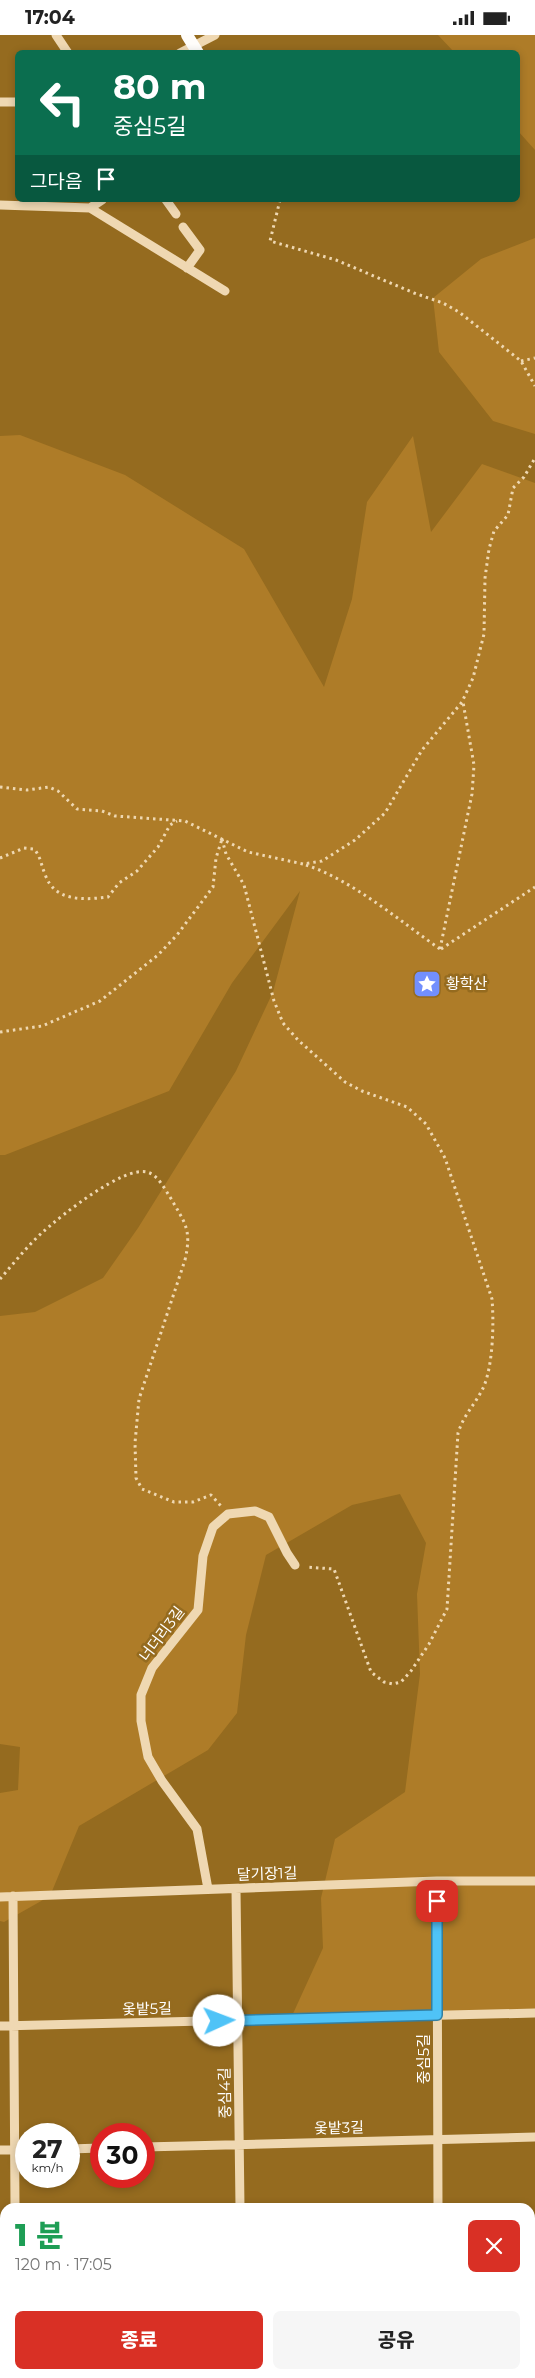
<!DOCTYPE html>
<html lang="ko">
<head>
<meta charset="utf-8">
<style>
  :root { --surface:#fff; --page:#f6f6f6; --text:#222; --muted:#767676; --accent:#d93025 }
  body { margin:0; font-family:Montserrat,"Noto Sans KR",sans-serif; background:var(--page); color:var(--text); height:100vh; display:flex; flex-direction:column; font-size:19px; white-space:nowrap }
  * { box-sizing:border-box; margin:0 }
  p { font-size:16px; color:var(--muted) }
  .icon { flex:none; width:28px; height:28px; fill:none; stroke:currentColor; stroke-width:2; stroke-linecap:round; stroke-linejoin:round }
  .map { position:relative; flex:1; overflow:hidden }
  .details { position:absolute; left:0px; top:2168px; width:535px; height:176px; display:flex; flex-direction:column; background:var(--surface); border-radius:15px 15px 0 0; box-shadow:0 2px 8px #0003 }
  .details>* { flex:none }
  .banner { position:absolute; left:15px; top:15px; width:505px; height:152px; border-radius:8px; box-shadow:0 2px 8px #0003; background:#0b6e4f; color:#fff; overflow:hidden }
  .speed { position:absolute; left:15px; top:2088px; display:flex; gap:10px; font-size:25px; font-weight:700; text-align:center }
  .speed>* { display:grid; place-content:center; width:65px; height:65px; border-radius:50%; background:var(--surface); box-shadow:0 2px 8px #0003; line-height:1 }
  .speed small { font-size:12px; font-weight:400 }
  .speed .limit { border:8px solid #d22; background:#fff; color:#111 }
  .pin { position:absolute; display:grid; place-items:center; width:42px; height:42px; color:#fff; margin:-21px; border-radius:10px; box-shadow:0 2px 8px #0006 }
  .me { position:absolute; width:55px; margin:-28px; rotate:88deg; stroke-linejoin:round; filter:drop-shadow(0 0 4px #0008) }
  .turn { display:flex; align-items:center; gap:18px; height:105px; padding:0 15px; font-size:22px }
  .turn .icon { width:65px; height:65px; stroke-width:2.5 }
  .turn b { display:block; font-size:35px; line-height:42px }
  .then { display:flex; align-items:center; height:48px; padding:0 15px; background:#0003; gap:10px; font-size:19px }
  .round { display:grid; place-items:center; flex:none; width:52px; height:52px; border-radius:8px; background:var(--page) }
  .headline { display:flex; align-items:center; justify-content:space-between; height:85px; padding:0 15px }
  h1 { font-size:30px; font-weight:800; line-height:38px; color:#1e9e55 }
  .button { display:flex; gap:10px; margin-top:auto; padding:10px 15px }
  .button a { flex:1; height:58px; border-radius:8px; background:var(--accent); color:#fff; font-size:20px; font-weight:800; line-height:58px; text-align:center }
  .button a+a { background:var(--page); color:var(--text) }
  .status { display:flex; justify-content:space-between; align-items:center; height:35px; padding:0 25px; background:var(--surface); direction:ltr }
  .status svg { height:14px; fill:currentColor }
  .map>svg:first-child { display:block }
  .green { fill:#ae7c28 }
  .lines { fill:none; stroke-linecap:round; stroke-linejoin:round }
  .path { stroke:#efd8b2; stroke-width:3; stroke-dasharray:2.5 4; stroke-linecap:butt }
  .minor { stroke:#efd8b2; stroke-width:9 }
  .major { stroke:#fffdfa; stroke-width:12 }
  .route-casing { stroke:#337fa1; stroke-width:12 }
  .route { stroke:#4fc3f7; stroke-width:9 }
  .labels { text-anchor:middle; stroke-width:5; stroke-linejoin:round; paint-order:stroke }
  .poi-label { font-size:15px; fill:#fff; stroke:#956b1f; text-anchor:start }
  .street-label { font-size:15px; fill:#fff; stroke:#956b1f }
</style>
</head>
<body>
<div class="status"><b>17:04</b><svg viewBox="0 0 49 12"><path d="M0 12V9h3v3zM5 12V6h3v6zM10 12V3h3v9zM15 12V0h3v12zM26 1h20v11H26zM47 4h2v5h-2z"/></svg></div>
<div class="map">
<svg width="535" height="2343" viewBox="0 0 535 2343">
  <rect width="100%" height="100%" fill="#956b1f"/>
  <path class="green" d="M438,0H535V115L518,96V18L454,17Z
    M535,203V399L493,386L439,317L433,263L481,224Z
    M20,400L125,440L244,514L324,652L352,564L367,467L413,401L431,497L482,429L535,448V1978L291,1983L323,1913L321,1863L335,1804L405,1757L420,1639L417,1559L426,1508L400,1459L352,1470L266,1520L246,1600L237,1678L208,1715L79,1791L50,1861L4,1887L0,1886V1758L18,1755L20,1712L0,1709V1281L35,1277L103,1243L138,1193L236,1036L273,957L300,856L232,948L169,1056L5,1120H0V401Z"/>
  <g class="lines">
    <path class="path" d="M280,165L270,206L336,225L414,258L443,268L459,277L521,326L535,351
      M521,326L535,323
      M0,752L27,755L49,752L58,756L77,774L102,776L115,781L185,786L248,817L303,829L322,826L355,805L385,778L422,715L462,667L473,643L484,599L485,543L489,514L494,496L508,480L513,453L524,442L535,423
      M222,804L226,819L244,850L274,966L283,988L298,1005L345,1047L362,1056L407,1072L426,1089L445,1123L492,1264C494,1288 493,1329 484,1351C476,1369 465,1377 458,1398L447,1574L429,1609L411,1636L401,1647L393,1649L384,1647L371,1637L334,1534L306,1532
      M0,823L24,813L34,814C41,822 41,830 45,839C54,867 84,865 108,862L119,848L137,836L158,812L170,790L177,786
      M306,830C352,845 400,886 440,914
      M440,914L472,759L474,730L463,667
      M441,914L535,852
      M0,997L42,991L100,966L158,920L177,900L213,852L216,823L222,804
      M0,1244C14,1228 28,1210 44,1196C62,1180 123,1131 147,1137C158,1140 164,1153 170,1162C185,1188 192,1194 185,1225L139,1364L135,1408L136,1443L142,1454L174,1467H193L211,1460L221,1471"/>
    <path class="minor" d="M56,0L68,18
      M180,18L215,0
      M0,67H18
      M166,165L176,179
      M0,170L90,173L102,165
      M90,173L225,256
      M183,192L200,215L187,233
      M437,1846L438,2172
      M208,1854L197,1794L162,1746L148,1722L141,1686V1660L152,1633L198,1575L203,1521L213,1492L228,1479L255,1476L269,1482L287,1518L295,1530
      M236,1854L240,2172
      M13,1861L15,2172
      M0,1862L437,1846H535
      M0,1991L535,1978
      M144,2112L535,2102
      M69,2114L101,2113
      M0,2115H26
      M530,2222H535
      M0,2237L5,2236
      M16,2339V2343
      M243,2339V2343
      M438,2339V2343"/>
    <path class="major" d="M187,0L198,18"/>
  </g>
  <g class="lines">
    <defs>
      <path id="route" d="M219,1986L437,1980V1866"/>
    </defs>
    <use href="#route" class="route-casing"/>
    <use href="#route" class="route"/>
  </g>
  <defs>
    <symbol id="sight-square" viewBox="-11 -11 22 22"><rect x="-9" y="-9" width="18" height="18" rx="4" fill="#728ffd" stroke="#956b1f"/><path d="M0-6L1.8-2.2L6-1.7L2.9 1.2L3.7 5.4L0 3.3L-3.7 5.4L-2.9 1.2L-6-1.7L-1.8-2.2Z" fill="#fff"/></symbol>
  </defs>
  <g fill-rule="evenodd">
    <use href="#sight-square" x="411" y="933" width="32" height="32"/>
  </g>
  <g class="labels">
    <g class="poi-label">
      <text x="446" y="954">황학산</text>
    </g>
    <g class="street-label">
      <text transform="translate(162 1599) rotate(-53)" y="5">너더리3길</text>
      <text transform="translate(267 1839) rotate(-2)" y="5">달기장1길</text>
      <text transform="translate(147 1974) rotate(-1)" y="5">옻밭5길</text>
      <text transform="translate(424 2024) rotate(-90)" y="5">중심5길</text>
      <text transform="translate(225 2058) rotate(-91)" y="5">중심4길</text>
      <text transform="translate(339 2093) rotate(-1)" y="5">옻밭3길</text>
    </g>
  </g>
</svg>
<div class="speed"><div>27<small>km/h</small></div><div class="limit">30</div></div>
<div class="pin" style="left:437px;top:1866px;background:#d93025"><svg class="icon" aria-label="arrive" viewBox="0 0 24 24"><path d="M6 21V4h12l-3 4 3 4H6"/></svg></div>
<svg class="me" style="left:219px;top:1986px" viewBox="-20 -20 40 40"><circle r="19" fill="#fff"/><path d="M0-13L10 11 0 6-10 11z" fill="#4fc3f7"/></svg>
<div class="banner">
<div class="turn"><svg class="icon" aria-label="left" viewBox="0 0 24 24"><path d="M17 20v-9H6M10 6l-5 5 5 5"/></svg><div><b>80 m</b>중심5길</div></div>
<div class="then">그다음<svg class="icon" aria-label="arrive" viewBox="0 0 24 24"><path d="M6 21V4h12l-3 4 3 4H6"/></svg></div>
</div>
<section class="details">
<div class="headline"><div><h1>1 분</h1><p>120 m · 17:05</p></div><a class="round" style="background:#d93025;color:#fff"><svg class="icon" aria-label="close" viewBox="0 0 24 24"><path d="M6 6l12 12M18 6L6 18"/></svg></a></div>
<div class="button"><a>종료</a><a>공유</a></div>
</section>
</div>
</body>
</html>
